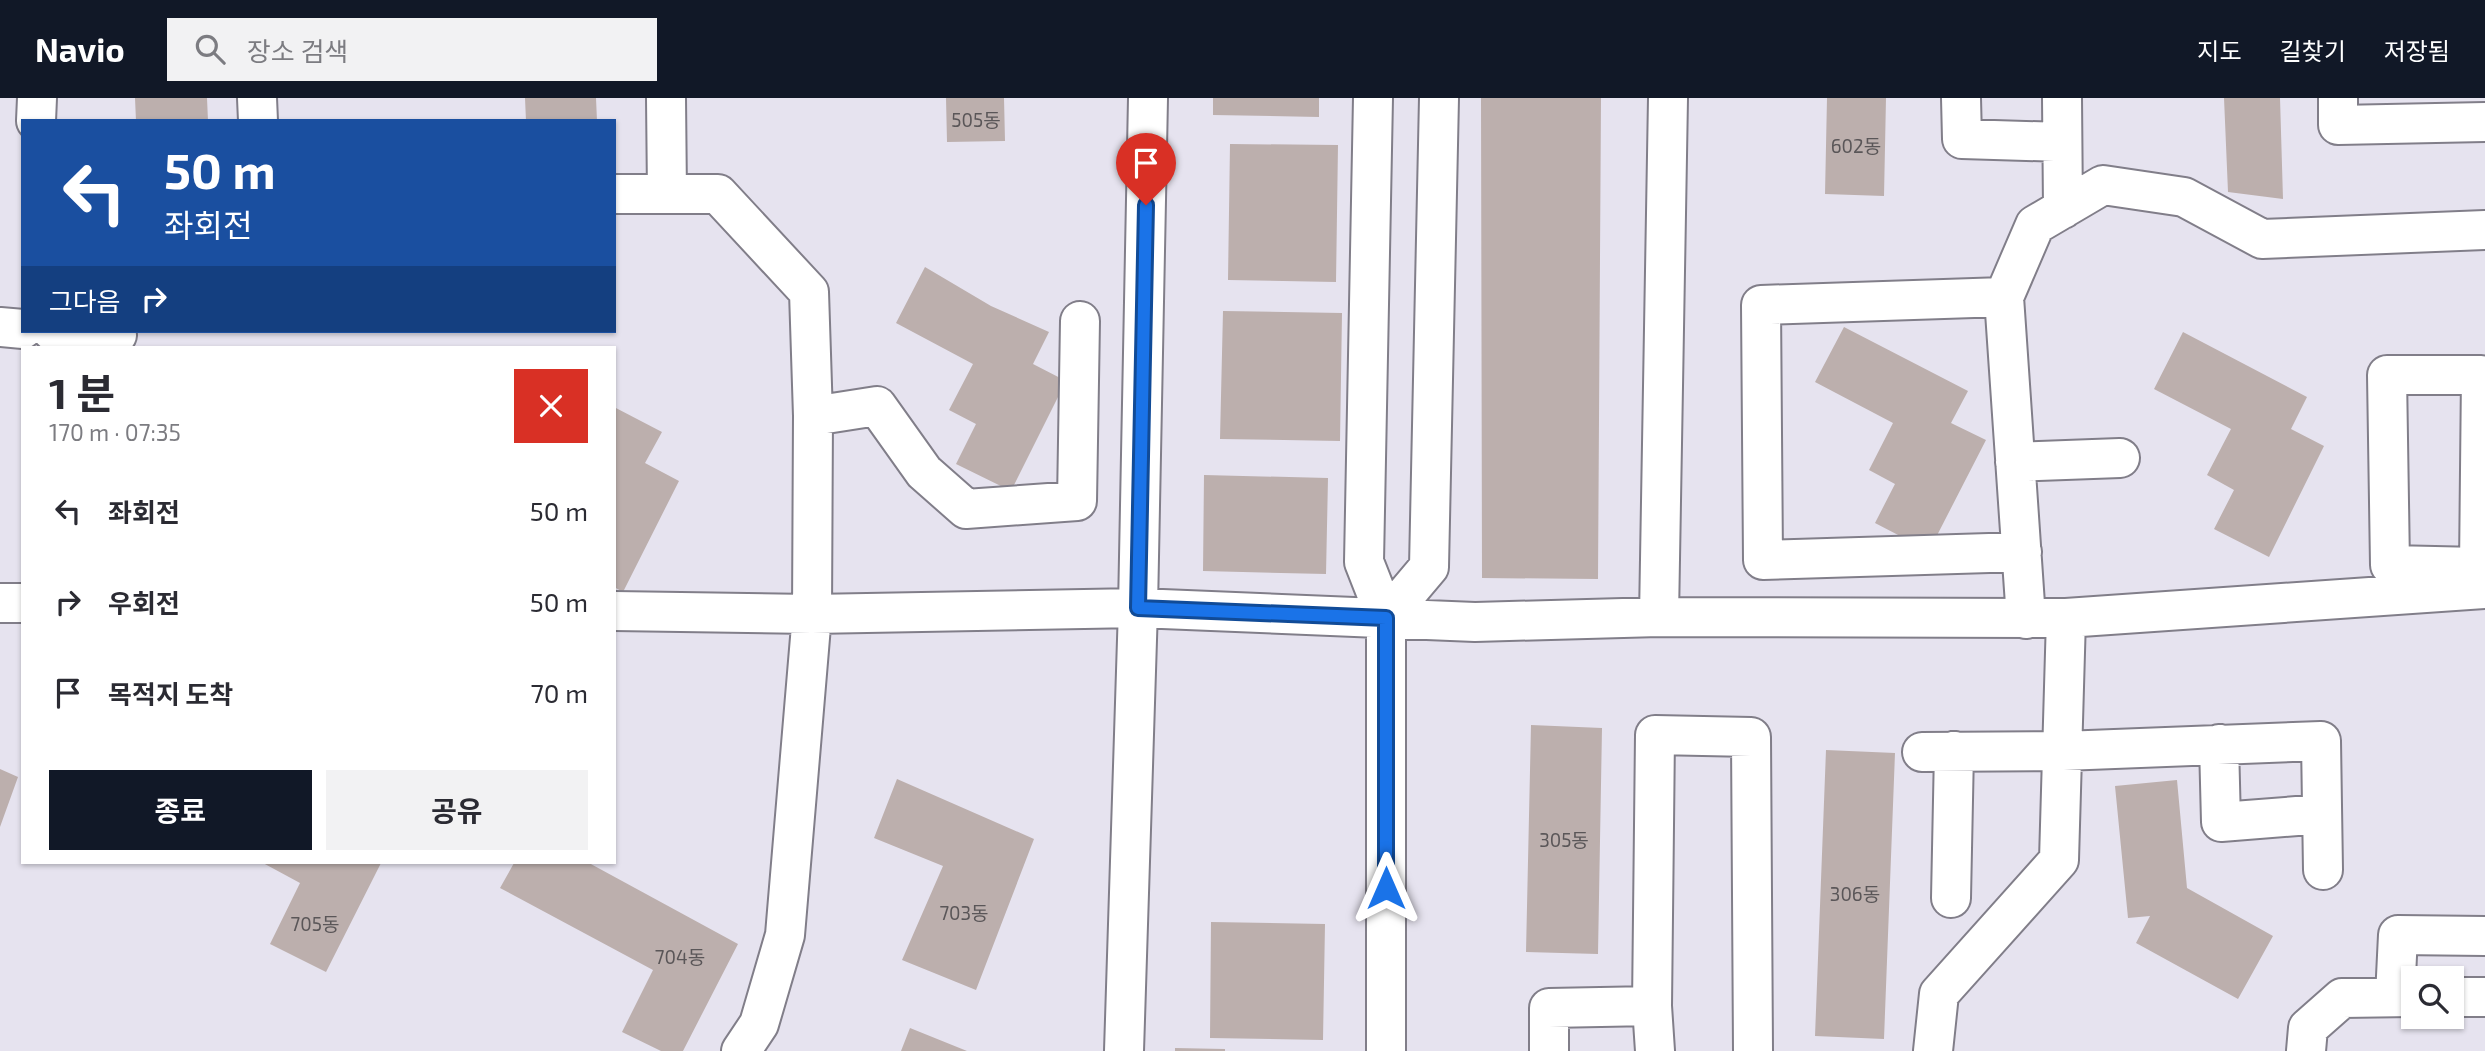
<!DOCTYPE html>
<html lang="ko">
<head>
<meta charset="utf-8">
<style>
  :root { --surface:#fff; --page:#f2f2f3; --text:#2b2b33; --muted:#7c7c81; --accent:#111827 }
  body { margin:0; font-family:"Exo 2","Noto Sans KR",sans-serif; background:var(--page); color:var(--text); height:100vh; display:flex; flex-direction:column; font-size:26px; white-space:nowrap }
  * { box-sizing:border-box; margin:0 }
  p { font-size:23px; color:var(--muted) }
  .icon { flex:none; width:38px; height:38px; fill:none; stroke:currentColor; stroke-width:2; stroke-linecap:round; stroke-linejoin:round }
  .map { position:relative; flex:1; overflow:hidden }
  .sheet { position:absolute; left:21px; top:248px; width:595px; height:518px; display:flex; flex-direction:column; background:var(--surface); border-radius:0px; box-shadow:0 2px 5px #0004 }
  .sheet>* { flex:none }
  .banner { position:absolute; left:21px; top:21px; width:595px; height:214px; border-radius:0px; box-shadow:0 2px 5px #0004; background:#1a4fa0; color:#fff; overflow:hidden }
  .fabs { position:absolute; left:2401px; top:868px; display:grid; gap:14px }
  .fabs a { display:grid; place-items:center; width:63px; height:63px; border-radius:0px; background:var(--surface); box-shadow:0 2px 5px #0004; font-size:35px }
  .pin { position:absolute; display:grid; place-items:center; width:60px; height:60px; color:#fff; margin:-72px -30px; border-radius:50% 50% 50% 0; rotate:-45deg; box-shadow:0 0 7px #0007 }
  .pin .icon { rotate:45deg }
  .me { position:absolute; width:77px; margin:-38px; rotate:0deg; stroke-linejoin:round; filter:drop-shadow(0 0 5px #0008) }
  .turn { display:flex; align-items:center; gap:24px; height:147px; padding:0 28px; font-size:32px }
  .turn .icon { width:91px; height:91px; stroke-width:2.5 }
  .turn b { display:block; font-size:49px; line-height:60px }
  .then { display:flex; align-items:center; height:66px; padding:0 28px; background:#0003; gap:14px; font-size:26px }
  .round { display:grid; place-items:center; flex:none; width:74px; height:74px; border-radius:0px; background:var(--page) }
  .headline { display:flex; align-items:center; justify-content:space-between; height:119px; padding:0 28px }
  h1 { font-size:42px; font-weight:700; line-height:52px }
  .primary-button { display:flex; gap:14px; margin-top:auto; padding:14px 28px }
  .primary-button a { flex:1; height:80px; border-radius:0px; background:var(--accent); color:#fff; font-size:28px; font-weight:700; line-height:80px; text-align:center }
  .primary-button a+a { background:var(--page); color:var(--text) }
  ul { padding:0; list-style:none }
  li { display:flex; align-items:center; gap:21px; height:91px; padding:0 28px }
  li div { flex:1 }
  li b { display:block; font-size:26px }
  li em { font-style:normal }
  header { display:flex; align-items:center; gap:42px; box-sizing:border-box; height:98px; padding:0 35px; background:var(--accent); color:#fff }
  header strong { font-size:33px }
  nav { display:flex; gap:38px; margin-inline-start:auto; font-size:24px }
  .search { width:490px; height:63px; background:var(--page); display:flex; align-items:center; gap:18px; box-sizing:border-box; padding:0 24px; border-radius:0px; color:var(--muted); font-size:26px }
  .map>svg:first-child { display:block }
  .building { fill:#bcafad }
  .lines { fill:none; stroke-linecap:round; stroke-linejoin:round }
  .minor-casing { stroke:#817e89; stroke-width:42 }
  .minor { stroke:#fff; stroke-width:38 }
  .route-casing { stroke:#114b97; stroke-width:18 }
  .route { stroke:#1a73e8; stroke-width:12 }
  .labels { text-anchor:middle; stroke-width:5; stroke-linejoin:round; paint-order:stroke }
  .number-label { font-size:19px; fill:#5a5658 }
</style>
</head>
<body>
<header>
<strong>Navio</strong>
<div class="search"><svg class="icon" aria-label="search" viewBox="0 0 24 24"><circle cx="10" cy="10" r="6"/><path d="M15 15l6 6"/></svg>장소 검색</div>
<nav><a>지도</a><a>길찾기</a><a>저장됨</a></nav>
</header>
<div class="map">
<svg width="2485" height="953" viewBox="0 0 2485 953">
  <rect width="100%" height="100%" fill="#e6e3ef"/>
  <path class="building" d="M135,0H207L208,23H136Z
    M525,0H596L597,23H526Z
    M946,0H1004L1005,43L947,44Z
    M1213,0H1319V19L1213,17Z
    M1481,0H1601L1598,481L1482,480Z
    M1827,0H1886L1884,98L1825,96Z
    M2224,0H2280L2283,101L2228,94Z
    M1230,46L1338,47L1336,184L1228,182Z
    M925,169L991,208L1049,234L1033,266L1066,283L1011,393L956,366L976,326L949,312L973,266L896,225Z
    M1223,213L1342,215L1340,343L1220,341Z
    M1844,229L1968,293L1951,325L1986,342L1929,453L1875,425L1895,386L1869,372L1893,325L1815,284Z
    M2183,234L2307,299L2291,331L2324,348L2269,459L2214,431L2234,392L2207,377L2231,331L2154,291Z
    M614,309L662,334L645,365L679,383L623,494L614,489Z
    M1204,377L1328,380L1326,476L1203,473Z
    M1531,627L1602,630L1598,856L1526,854Z
    M1826,652L1895,655L1884,941L1815,938Z
    M0,671L18,679L0,729Z
    M897,681L1034,741L976,892L902,862L943,768L874,740Z
    M2177,682L2187,790L2273,838L2238,901L2136,845L2150,818L2128,820L2115,688Z
    M263,765H381L326,874L270,846L300,785Z
    M514,765H589L738,846L683,953H661L622,934L653,872L500,790Z
    M1211,824L1325,826L1323,942L1210,940Z
    M910,930L967,953H901Z
    M1175,950L1225,951V953H1175Z"/>
  <g class="lines">
    <defs>
      <path id="minor" d="M257,0L258,23
        M666,0L667,96
        M1373,0L1364,464L1386,520V953
        M1961,0L1962,41L2062,44
        M2062,0L2063,111
        M2338,0V27L2485,24
        M36,23L37,0
        M614,96H718L809,194L813,318L812,516L785,837L759,926L741,953
        M2004,199L1761,207L1763,462L2022,454
        M0,229L23,231
        M52,233L117,237
        M813,318L877,308L924,374L966,411L1077,403L1080,223
        M2015,364L2120,360
        M2479,469L2481,277H2387L2390,467L2479,469L2485,466
        M0,505H23
        M614,513L812,516L1138,510L1475,524L1659,519L2066,520L2485,491
        M1659,519L1668,0
        M1386,520L1429,469L1439,0
        M2026,521L2004,199L2035,127L2103,87L2184,99L2262,141L2485,132
        M2219,646L2221,724L2322,716
        M1922,654L2063,653L2321,643L2323,772
        M1951,800L1954,653
        M2395,899L2398,837L2485,838
        M2452,899H2485
        M1124,953L1138,510L1148,0
        M1549,953V910L1652,908
        M1655,953L1652,908L1655,637L1751,639L1753,953
        M1933,953L1939,896L2059,762L2066,520
        M2306,953L2308,930L2342,900L2413,899"/>
    </defs>
    <use href="#minor" class="minor-casing"/>
    <use href="#minor" class="minor"/>
  </g>
  <g class="lines">
    <defs>
      <path id="route" d="M1146,107L1138,510L1386,520V790"/>
    </defs>
    <use href="#route" class="route-casing"/>
    <use href="#route" class="route"/>
  </g>
  <g class="labels">
    <g class="number-label">
      <text x="976" y="29">505동</text>
      <text x="1856" y="55">602동</text>
      <text x="1564" y="749">305동</text>
      <text x="1855" y="803">306동</text>
      <text x="964" y="822">703동</text>
      <text x="315" y="833">705동</text>
      <text x="680" y="866">704동</text>
    </g>
  </g>
</svg>
<div class="fabs">
<a><svg class="icon" aria-label="search" viewBox="0 0 24 24"><circle cx="10" cy="10" r="6"/><path d="M15 15l6 6"/></svg></a>
</div>
<div class="pin" style="left:1146px;top:107px;background:#d93025"><svg class="icon" aria-label="arrive" viewBox="0 0 24 24"><path d="M6 21V4h12l-3 4 3 4H6"/></svg></div>
<svg class="me" style="left:1386px;top:790px" viewBox="-20 -20 40 40"><path d="M0-17L14 15 0 8-14 15z" fill="#1a73e8" stroke="#fff" stroke-width="4"/></svg>
<div class="banner">
<div class="turn"><svg class="icon" aria-label="left" viewBox="0 0 24 24"><path d="M17 20v-9H6M10 6l-5 5 5 5"/></svg><div><b>50 m</b>좌회전</div></div>
<div class="then">그다음<svg class="icon" aria-label="right" viewBox="0 0 24 24"><path d="M7 20v-9h11M14 6l5 5-5 5"/></svg></div>
</div>
<section class="sheet">
<div class="headline"><div><h1>1 분</h1><p>170 m · 07:35</p></div><a class="round" style="background:#d93025;color:#fff"><svg class="icon" aria-label="close" viewBox="0 0 24 24"><path d="M6 6l12 12M18 6L6 18"/></svg></a></div>
<ul>
<li><svg class="icon" aria-label="left" viewBox="0 0 24 24"><path d="M17 20v-9H6M10 6l-5 5 5 5"/></svg><div><b>좌회전</b></div><em>50 m</em></li>
<li><svg class="icon" aria-label="right" viewBox="0 0 24 24"><path d="M7 20v-9h11M14 6l5 5-5 5"/></svg><div><b>우회전</b></div><em>50 m</em></li>
<li><svg class="icon" aria-label="arrive" viewBox="0 0 24 24"><path d="M6 21V4h12l-3 4 3 4H6"/></svg><div><b>목적지 도착</b></div><em>70 m</em></li>
</ul>
<div class="primary-button"><a>종료</a><a>공유</a></div>
</section>
</div>
</body>
</html>
